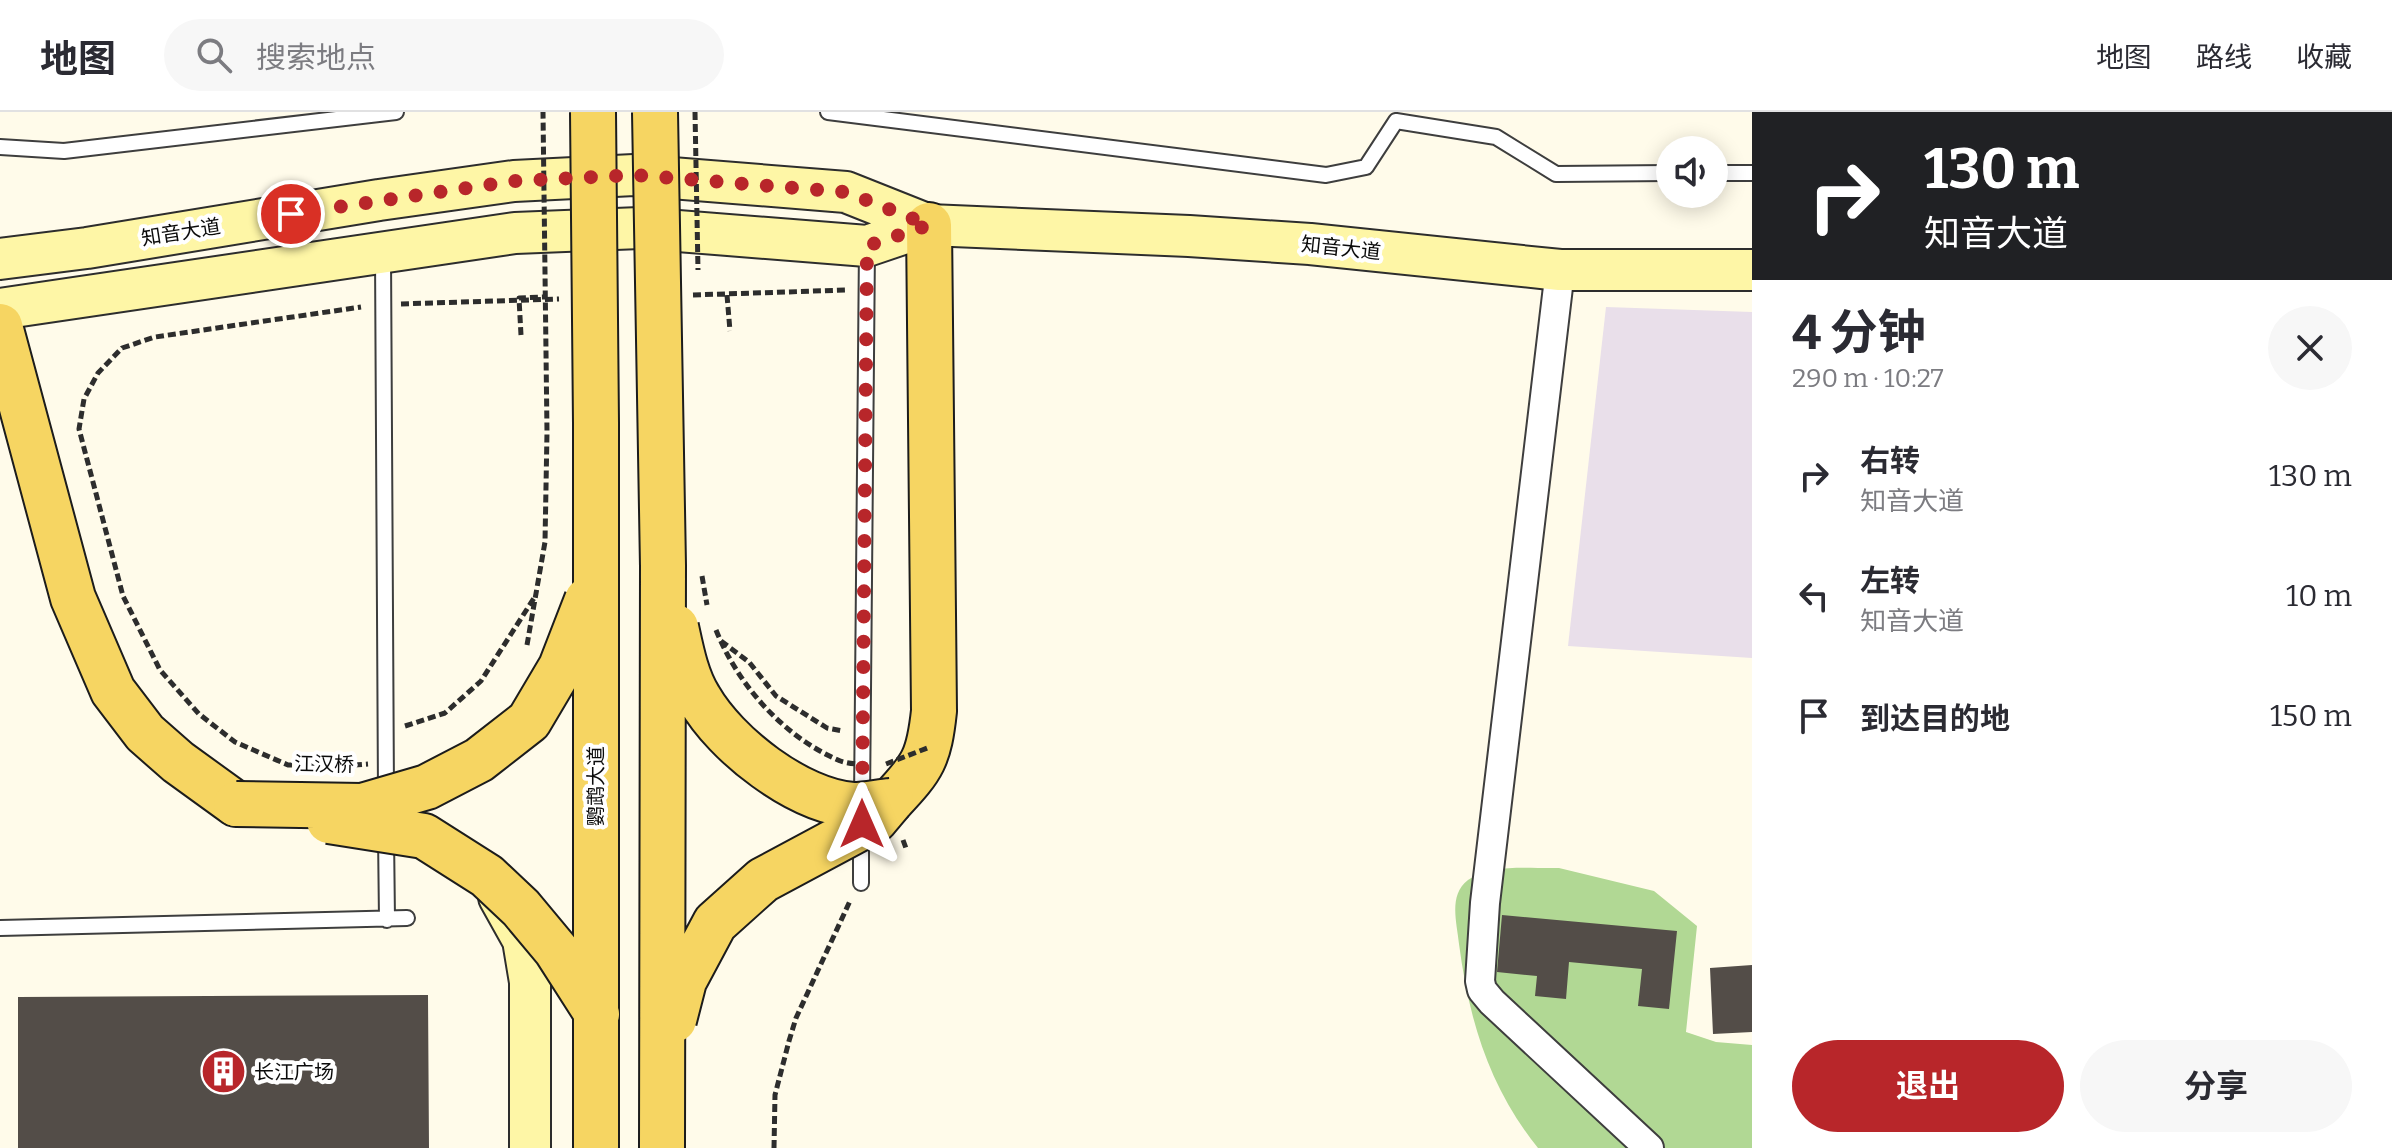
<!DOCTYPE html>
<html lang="zh">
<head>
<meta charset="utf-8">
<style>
  :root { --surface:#fff; --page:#f7f7f7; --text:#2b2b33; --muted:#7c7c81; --line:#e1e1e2; --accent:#b8262a }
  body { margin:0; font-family:Bitter,"Noto Sans SC",serif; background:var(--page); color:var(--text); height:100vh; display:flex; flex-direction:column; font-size:30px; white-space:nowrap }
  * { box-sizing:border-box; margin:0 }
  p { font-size:26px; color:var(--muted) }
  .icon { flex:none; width:44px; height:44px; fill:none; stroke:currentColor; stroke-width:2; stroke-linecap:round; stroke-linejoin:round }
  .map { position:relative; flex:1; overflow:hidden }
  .panel { display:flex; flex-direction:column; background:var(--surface); width:640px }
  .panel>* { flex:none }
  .guide { background:#202124; color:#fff; overflow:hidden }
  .buttons { position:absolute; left:1656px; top:24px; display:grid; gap:16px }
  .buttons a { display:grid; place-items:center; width:72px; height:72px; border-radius:50%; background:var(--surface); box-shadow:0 4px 20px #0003; font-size:40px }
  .pin { position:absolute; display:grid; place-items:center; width:68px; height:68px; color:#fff; margin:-34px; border:4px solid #fff; border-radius:50%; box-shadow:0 2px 8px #0007 }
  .me { position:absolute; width:88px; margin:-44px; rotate:0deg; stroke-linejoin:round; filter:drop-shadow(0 0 6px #0008) }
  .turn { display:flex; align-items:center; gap:28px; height:168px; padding:0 40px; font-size:36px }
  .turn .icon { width:104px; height:104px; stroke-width:2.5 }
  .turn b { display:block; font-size:56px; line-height:68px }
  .round { display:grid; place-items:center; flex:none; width:84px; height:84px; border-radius:42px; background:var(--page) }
  .overview { display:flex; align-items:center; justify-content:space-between; height:136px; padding:0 40px }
  h1 { font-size:48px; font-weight:700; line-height:60px }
  .cta { display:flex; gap:16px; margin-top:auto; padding:16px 40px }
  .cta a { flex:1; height:92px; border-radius:48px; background:var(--accent); color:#fff; font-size:32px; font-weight:700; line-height:92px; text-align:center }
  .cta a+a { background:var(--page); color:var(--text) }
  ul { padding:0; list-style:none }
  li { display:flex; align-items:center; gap:24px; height:120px; padding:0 40px }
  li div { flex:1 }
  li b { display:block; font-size:30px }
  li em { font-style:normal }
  header { display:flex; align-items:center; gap:48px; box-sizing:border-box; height:112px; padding:0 40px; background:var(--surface); border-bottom:2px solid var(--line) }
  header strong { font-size:38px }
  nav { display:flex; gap:44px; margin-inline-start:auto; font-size:28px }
  .search { width:560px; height:72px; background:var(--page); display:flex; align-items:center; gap:20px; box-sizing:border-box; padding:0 28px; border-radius:44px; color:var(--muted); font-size:30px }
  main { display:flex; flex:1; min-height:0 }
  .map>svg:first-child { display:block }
  .industrial { fill:#e9dfea }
  .forest { fill:#b1d894 }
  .building { fill:#534d48 }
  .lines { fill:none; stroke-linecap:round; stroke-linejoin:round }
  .lane-casing { stroke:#3e3e3e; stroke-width:18 }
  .street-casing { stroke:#3e3e3e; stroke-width:32 }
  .secondary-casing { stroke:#2d2d2d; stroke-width:44 }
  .primary-casing { stroke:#1c1c1c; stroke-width:48 }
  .path { stroke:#2d2d2d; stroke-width:5; stroke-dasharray:8 4; stroke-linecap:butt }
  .lane { stroke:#fff; stroke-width:14 }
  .street { stroke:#fff; stroke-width:28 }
  .secondary { stroke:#fef6a6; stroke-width:40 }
  .primary { stroke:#f6d562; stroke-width:44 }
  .primary-bridge-casing { stroke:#1c1c1c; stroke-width:48; stroke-linecap:butt }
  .path-bridge { stroke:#2d2d2d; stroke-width:5; stroke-dasharray:8 4; stroke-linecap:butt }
  .primary-bridge { stroke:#f6d562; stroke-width:44 }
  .route { stroke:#b8262a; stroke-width:14; stroke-dasharray:0 25.2 }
  .labels { text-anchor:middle; stroke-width:8; stroke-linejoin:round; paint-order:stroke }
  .street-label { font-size:20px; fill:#0b0b0b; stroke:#fff }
  .poi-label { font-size:20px; fill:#0b0b0b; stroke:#fff; text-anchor:start }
</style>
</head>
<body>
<header>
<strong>地图</strong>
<div class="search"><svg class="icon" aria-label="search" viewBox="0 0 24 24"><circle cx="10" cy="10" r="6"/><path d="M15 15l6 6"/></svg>搜索地点</div>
<nav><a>地图</a><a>路线</a><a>收藏</a></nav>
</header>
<main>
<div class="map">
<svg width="1752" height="1036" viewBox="0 0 1752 1036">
  <rect width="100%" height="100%" fill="#fffbea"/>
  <path class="industrial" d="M1606,195L1752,200V546L1568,534Z"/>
  <path class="forest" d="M1559,756L1654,779L1697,814L1686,920L1716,930L1752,933V1036H1538C1489,975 1469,908 1459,832C1457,811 1448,783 1468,768C1492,751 1531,757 1559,756Z"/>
  <path class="building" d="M1502,803L1677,819L1669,897L1638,894L1642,857L1569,850L1566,887L1535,884L1537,864L1497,860Z
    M1752,853V920L1713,922L1710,856Z
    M428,883L429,1036H18V885Z"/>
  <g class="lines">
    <defs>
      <path id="lane" d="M828,0L1326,63L1366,55L1396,9L1496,25L1556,62L1670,61
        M0,35L64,39L396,0
        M1714,61H1752
        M383,143L386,682
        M862,689L867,134
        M386,723L387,808
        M861,771V722
        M0,816L407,806"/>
      <path id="street" d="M1560,158L1485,791L1480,869L1482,878L1492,890L1649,1036"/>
      <path id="secondary" d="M0,147L87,136L379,88L514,69L634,63L846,80L929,113L1189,124L1310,132L1560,158H1752
        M0,197L515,121L640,116L867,134L929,113
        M499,785L523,828L530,870V1036"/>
      <path id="primary" d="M0,214L73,486L113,579L145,621L178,650L236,692
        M891,689C923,655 929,646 934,599L929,113"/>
    </defs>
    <use href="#lane" class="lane-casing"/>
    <use href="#street" class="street-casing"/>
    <use href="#secondary" class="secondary-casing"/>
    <use href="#primary" class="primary-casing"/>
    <path class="path" d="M693,183L847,178
      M727,183L730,219
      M401,192L559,187
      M721,529L749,550L776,584L827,616L843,619
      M903,728L907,739
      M774,1036L775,983L789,929L796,906L850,789"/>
    <use href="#lane" class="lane"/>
    <use href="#street" class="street"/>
    <use href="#secondary" class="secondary"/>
    <use href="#primary" class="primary"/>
    <defs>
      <path id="primary-bridge" d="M593,0L596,311V1036
        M655,0L663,454L662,1036
        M676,515C681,538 686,565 699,586C726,633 798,689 853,693C865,693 879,690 891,689
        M236,692L362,694L427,675L479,648L529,609L561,555L587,488
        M329,709L424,724L487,764L521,796L556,838L597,902
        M674,908L684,869L715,811L763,768L875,708L891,689"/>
    </defs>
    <use href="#primary-bridge" class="primary-bridge-casing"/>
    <path class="path-bridge" d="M695,0L698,158
      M521,223L519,186L545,185
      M702,464L707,493
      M716,518C738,573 783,624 838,648C847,652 859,652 868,653
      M527,533L545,430L547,320L543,0
      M405,614L445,601L481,569L536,483
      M886,652L930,635
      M328,654L288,653L235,630L199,602L160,558L123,484L79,317L84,287L98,261L122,236L155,225L361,195
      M342,654L368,652"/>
    <use href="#primary-bridge" class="primary-bridge"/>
  </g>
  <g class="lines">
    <path class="route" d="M291,102L514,69L634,63L846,80L929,113L867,134L862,712"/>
  </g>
  <defs>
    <symbol id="building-disc" viewBox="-11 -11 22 22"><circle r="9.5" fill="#b8262a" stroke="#fff"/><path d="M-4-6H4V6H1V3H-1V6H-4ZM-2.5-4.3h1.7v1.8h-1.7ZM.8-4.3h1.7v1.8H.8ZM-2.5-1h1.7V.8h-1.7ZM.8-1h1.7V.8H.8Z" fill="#fff"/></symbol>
  </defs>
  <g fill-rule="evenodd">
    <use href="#building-disc" x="198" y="934" width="51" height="51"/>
  </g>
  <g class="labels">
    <g class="street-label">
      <text transform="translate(181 120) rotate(-9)" y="7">知音大道</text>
      <text transform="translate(1341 136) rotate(6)" y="7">知音大道</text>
      <text transform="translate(324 652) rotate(1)" y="7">江汉桥</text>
      <text transform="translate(596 674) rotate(-90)" y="7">鹦鹉大道</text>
    </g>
    <g class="poi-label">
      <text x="254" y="967">长江广场</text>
    </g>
  </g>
</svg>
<div class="buttons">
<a><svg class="icon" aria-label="sound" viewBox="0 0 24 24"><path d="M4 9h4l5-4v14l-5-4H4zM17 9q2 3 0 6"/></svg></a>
</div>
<div class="pin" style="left:291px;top:102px;background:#d93025"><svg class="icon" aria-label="arrive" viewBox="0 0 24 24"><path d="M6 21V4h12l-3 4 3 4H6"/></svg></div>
<svg class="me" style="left:862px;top:712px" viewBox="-20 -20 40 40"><path d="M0-17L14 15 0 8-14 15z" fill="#b8262a" stroke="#fff" stroke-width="4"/></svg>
</div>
<section class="panel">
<div class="guide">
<div class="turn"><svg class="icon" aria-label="right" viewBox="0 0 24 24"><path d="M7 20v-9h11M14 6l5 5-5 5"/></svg><div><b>130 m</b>知音大道</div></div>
</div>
<div class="overview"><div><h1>4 分钟</h1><p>290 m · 10:27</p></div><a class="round"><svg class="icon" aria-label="close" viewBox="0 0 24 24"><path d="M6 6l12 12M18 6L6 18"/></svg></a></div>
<ul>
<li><svg class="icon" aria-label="right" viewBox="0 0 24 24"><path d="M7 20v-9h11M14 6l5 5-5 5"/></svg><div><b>右转</b><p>知音大道</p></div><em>130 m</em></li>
<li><svg class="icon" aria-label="left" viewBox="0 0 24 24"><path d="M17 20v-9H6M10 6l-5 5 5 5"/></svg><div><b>左转</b><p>知音大道</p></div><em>10 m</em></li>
<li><svg class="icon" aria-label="arrive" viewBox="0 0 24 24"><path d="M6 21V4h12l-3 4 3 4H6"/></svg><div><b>到达目的地</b></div><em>150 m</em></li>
</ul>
<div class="cta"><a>退出</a><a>分享</a></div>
</section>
</main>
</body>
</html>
